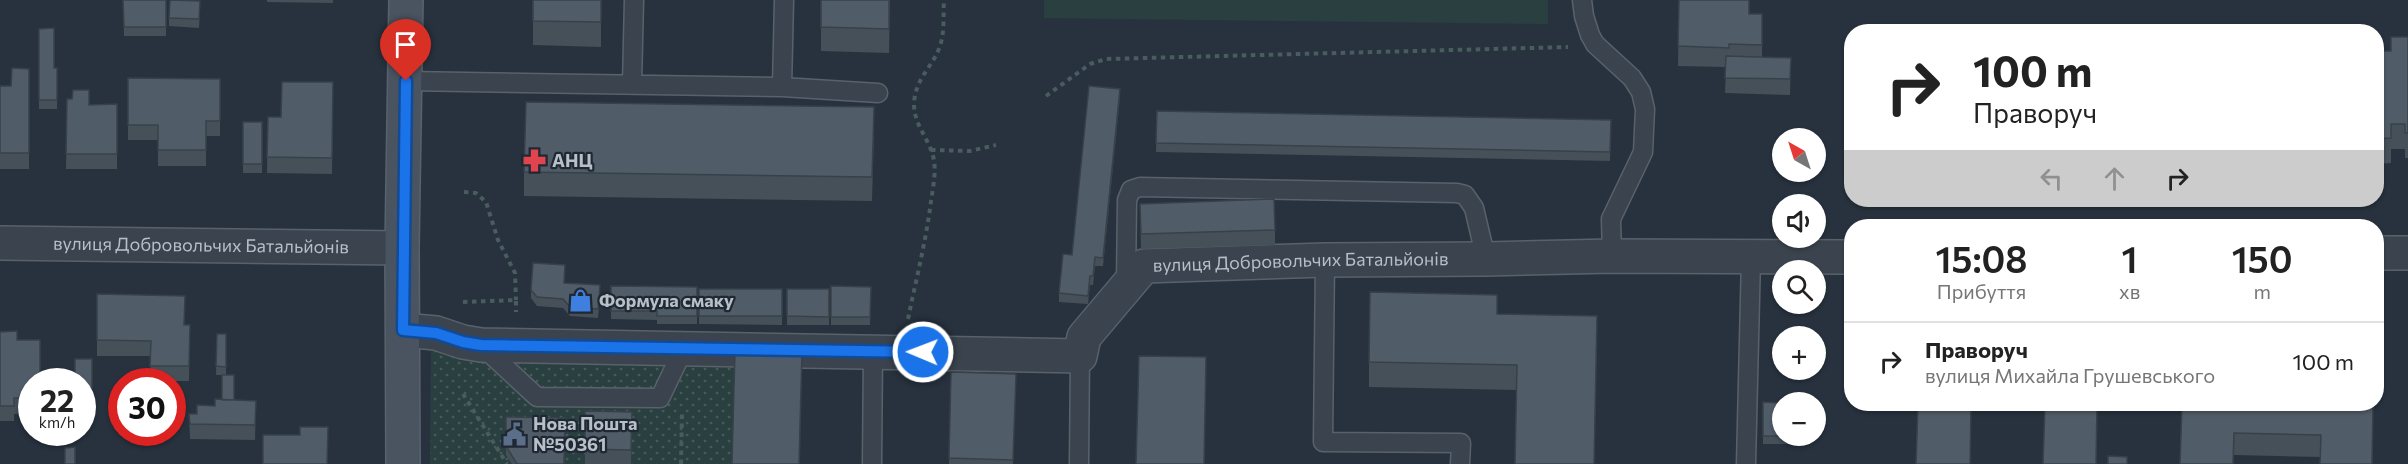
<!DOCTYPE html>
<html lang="uk">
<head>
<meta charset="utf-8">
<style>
  :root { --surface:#fff; --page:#f6f6f6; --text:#222; --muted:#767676; --line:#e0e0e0 }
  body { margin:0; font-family:Commissioner,sans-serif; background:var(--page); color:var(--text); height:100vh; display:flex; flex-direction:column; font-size:22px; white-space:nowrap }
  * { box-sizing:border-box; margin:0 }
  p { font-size:20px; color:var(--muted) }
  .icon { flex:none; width:33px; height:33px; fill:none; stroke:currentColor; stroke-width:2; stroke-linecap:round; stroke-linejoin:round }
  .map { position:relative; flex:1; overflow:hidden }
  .panel { position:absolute; left:1844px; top:219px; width:540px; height:192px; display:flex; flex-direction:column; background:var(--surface); border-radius:24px; box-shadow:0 2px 4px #0004 }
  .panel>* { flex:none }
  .banner { position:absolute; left:1844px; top:24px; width:540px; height:183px; border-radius:24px; box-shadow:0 2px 4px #0004; background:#fff; color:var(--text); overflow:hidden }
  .needle { width:39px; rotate:321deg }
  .tools { position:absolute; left:1772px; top:128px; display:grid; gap:12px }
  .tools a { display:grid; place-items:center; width:54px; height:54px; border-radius:50%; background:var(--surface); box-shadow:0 2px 4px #0004; font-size:30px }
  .speed { position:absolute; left:18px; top:368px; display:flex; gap:12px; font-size:30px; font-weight:700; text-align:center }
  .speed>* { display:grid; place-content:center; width:78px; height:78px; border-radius:50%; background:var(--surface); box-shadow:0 2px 4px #0004; line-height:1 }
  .speed small { font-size:15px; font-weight:400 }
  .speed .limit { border:9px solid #d22; background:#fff; color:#111 }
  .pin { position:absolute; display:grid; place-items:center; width:51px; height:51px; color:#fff; margin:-62px -26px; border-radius:50% 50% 50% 0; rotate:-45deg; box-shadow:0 0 6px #0007 }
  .pin .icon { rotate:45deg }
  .me { position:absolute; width:66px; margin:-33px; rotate:271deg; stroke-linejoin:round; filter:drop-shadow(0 0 4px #0008) }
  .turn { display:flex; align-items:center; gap:21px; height:126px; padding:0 30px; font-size:27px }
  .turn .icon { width:78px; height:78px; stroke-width:2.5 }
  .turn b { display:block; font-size:42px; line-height:51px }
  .lanes { display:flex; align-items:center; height:57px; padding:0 30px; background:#0003; justify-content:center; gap:30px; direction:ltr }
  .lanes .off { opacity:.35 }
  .eta { display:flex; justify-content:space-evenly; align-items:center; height:102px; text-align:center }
  .eta b { font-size:36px; font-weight:600; line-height:42px }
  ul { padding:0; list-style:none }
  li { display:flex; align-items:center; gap:18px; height:78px; padding:0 30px; border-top:2px solid var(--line) }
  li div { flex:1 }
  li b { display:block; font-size:22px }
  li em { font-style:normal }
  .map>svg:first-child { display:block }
  .green { fill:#2a4040 }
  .park { fill:url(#park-dots) }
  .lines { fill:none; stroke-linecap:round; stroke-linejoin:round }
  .service-casing { stroke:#59626b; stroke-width:21 }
  .minor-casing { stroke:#59626b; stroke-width:36 }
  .secondary-casing { stroke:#59626b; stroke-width:36 }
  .path { stroke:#495c5e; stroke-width:4; stroke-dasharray:4.5 4.5; stroke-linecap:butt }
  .service { stroke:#3b444e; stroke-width:18 }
  .minor { stroke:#3b444e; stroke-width:33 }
  .secondary { stroke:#4a5460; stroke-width:33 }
  .wall { fill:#455059 }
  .shaded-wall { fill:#384149 }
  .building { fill:#505d68; stroke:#384149; stroke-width:1.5 }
  .route-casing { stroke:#114b97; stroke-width:15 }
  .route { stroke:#1a73e8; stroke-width:10 }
  .labels { text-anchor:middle; stroke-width:4.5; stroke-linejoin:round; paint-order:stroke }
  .poi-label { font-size:18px; font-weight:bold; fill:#b7bfc8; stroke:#202933; text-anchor:start }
  .street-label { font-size:18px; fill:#b7bfc8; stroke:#202933 }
</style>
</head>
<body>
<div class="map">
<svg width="2408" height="464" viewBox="0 0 2408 464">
  <defs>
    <pattern id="park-dots" width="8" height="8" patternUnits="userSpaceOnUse" patternTransform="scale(1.5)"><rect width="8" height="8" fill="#2a4040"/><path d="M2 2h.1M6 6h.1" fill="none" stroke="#475a5a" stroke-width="1.8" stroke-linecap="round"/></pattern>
  </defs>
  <rect width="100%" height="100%" fill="#27323e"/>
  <path class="green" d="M1044,0H1548V24L1044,18Z"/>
  <path class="park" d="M431,351L735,358L732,464H430Z"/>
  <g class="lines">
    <defs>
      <path id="service" d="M1582,0L1584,16L1590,35L1595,44L1632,78L1641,92L1645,109L1643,152L1611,219L1612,256
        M406,81L782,87L878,93
        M632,84L634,0
        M782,87L784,0
        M1325,260L1323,442L1461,443L1460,464
        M1126,285L1127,200L1131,190L1140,187L1457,193L1465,195L1474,208L1486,259
        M482,346L537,397L660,398L684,348
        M872,464L873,352
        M1079,464L1080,356
        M1746,464L1751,257"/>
      <g id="minor">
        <path id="s1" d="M0,243L402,248"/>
        <path d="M2376,253H2408"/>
        <path id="s2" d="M403,330L436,333L463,342L481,345L1080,356L1084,337L1144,266L1325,260L1486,259L1612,256L1851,257"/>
      </g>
      <path id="secondary" d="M403,464L402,248L406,0"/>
    </defs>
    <use href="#service" class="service-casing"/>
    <use href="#minor" class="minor-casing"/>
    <use href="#secondary" class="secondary-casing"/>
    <path class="path" d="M1046,96L1090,64L1106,59L1568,47
      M931,150L970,151L996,145
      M464,192L476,193L486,202L498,240L515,273L516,300
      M463,302L516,300V312
      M908,319C916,280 926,241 931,201C933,188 936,173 934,160C930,139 914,126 914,104C915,78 933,67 940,46C945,31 943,15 944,0
      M463,394L507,464
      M681,464L682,413"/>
    <use href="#service" class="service"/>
    <use href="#minor" class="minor"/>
    <use href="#secondary" class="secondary"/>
  </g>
  <path class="wall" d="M123,0H166V36H124Z
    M267,0H333V3L267,2Z
    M533,0H601V47L533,45Z
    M821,0H890L889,53L821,51Z
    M1679,0H1749V14H1762V57L1791,58L1790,95L1725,93L1726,67L1678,66Z
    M200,9L199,28L169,26V18Z
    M39,29L54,68H57V109H39Z
    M2408,37V158H2405V149H2391V163L2376,164V167V51H2391Z
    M29,69V169H0V86H11Z
    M128,78L220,79V136H206V166H158V140H128Z
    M333,82L332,174L267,173L268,117H281Z
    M1120,97L1103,266H1095L1093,285H1090L1088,304L1059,302V293L1072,255Z
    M67,99L89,105L117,104V169H66Z
    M1157,111L1611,120L1610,161L1156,152Z
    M243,122H262V173H243Z
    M874,131L872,201L524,196V172Z
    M1140,204L1275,230V245L1141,249Z
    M565,273L564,283L600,294L598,318L570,316L563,308L537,306L531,298V290Z
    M611,286L697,287V324H657V320L611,319Z
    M831,286L871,287L870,325H831Z
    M699,289H782V325L699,324Z
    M787,289H829V325H787Z
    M97,294L184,325H190L189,381H150L151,356H97Z
    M1497,314L1597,341L1517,390L1369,387V362Z
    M0,332L17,340L32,381V413L14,414V421H0Z
    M217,334H226V375L234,400L256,401L255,440L190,439L189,414H197L215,406L222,400V375H216Z
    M92,359V398H82V381Z
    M951,372L1016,374L1013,464H949Z
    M1763,402L1797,435V444H1763Z
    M2182,404L2373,428L2372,464H2320V457L2234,455Z
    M585,411L632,412L631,464H585Z
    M506,417L564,464H512L506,455Z"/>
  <path class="shaded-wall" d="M1120,89V97L1103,266V258Z
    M1090,276V285L1088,304V296Z
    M802,351L800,464H799Z"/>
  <path class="building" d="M123,0H166V27H124Z
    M170,0L200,1L199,19L169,18Z
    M533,0H601V22L533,21Z
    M821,0H889V29L821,27Z
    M1679,0H1749V14H1762V45L1729,44V48L1678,46Z
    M54,28V68H57V100H39V29Z
    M2391,37H2408V133H2405V124H2391V138L2376,139V142V51H2391Z
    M1726,56L1791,58L1790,79L1725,78Z
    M12,68L29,69V153H0V86H11Z
    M128,78L220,79V121H206V150H158V125H128Z
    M282,82H333L332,158L267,157L268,117H281Z
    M1089,86L1120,89L1103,258L1095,257L1093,276H1090L1088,296L1059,293L1063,254L1072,255Z
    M73,90H89V105L117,104V154H66L67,99H72Z
    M526,102L874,107L872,177L524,172Z
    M1157,111L1611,120L1610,152L1156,143Z
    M243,122H262V164H243Z
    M1274,199L1275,230L1141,234L1140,204Z
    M533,263L565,265L564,283L600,285L598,309L570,307L563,299L537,297L531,290Z
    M611,286L697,287V316H657V311H611Z
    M831,286L871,287L870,317H831Z
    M699,289H782V316H699Z
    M787,289H829V317L787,316Z
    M1370,292L1497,295V314L1597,316L1594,464H1515L1517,365L1369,362Z
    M97,294L185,296L184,325H190L189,366H150L151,341L97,340Z
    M17,331V340H40V381H32V398H14V406H0V332Z
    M217,334H226V367L216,366Z
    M735,349L802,351L799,464H732Z
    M1139,356L1206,357L1204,464H1136Z
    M75,359H92V389H82V381H75Z
    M951,372L1016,374L1013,460L949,458Z
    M222,375H234V400H222Z
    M215,399L256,401L255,425L190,424L189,414H197V405L215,406Z
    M1763,402L1782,403V435L1797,436H1763Z
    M1918,404H1971L1970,464H1916Z
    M2045,404H2097L2096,464H2043Z
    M2182,404H2277L2373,406L2372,464H2320L2321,435L2234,433L2233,464H2180Z
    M585,411L632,412L631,450L585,449Z
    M506,417L565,418L564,464H517L506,446Z
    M300,427H328L327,464H263V435H300Z
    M75,447V464H65V448Z
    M2108,456L2127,457V464H2108Z"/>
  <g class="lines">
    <defs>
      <path id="route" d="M406,81L403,330L436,333L463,342L481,345L923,352"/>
    </defs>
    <use href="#route" class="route-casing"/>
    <use href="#route" class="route"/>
  </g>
  <defs>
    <symbol id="pharmacy-bare" viewBox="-9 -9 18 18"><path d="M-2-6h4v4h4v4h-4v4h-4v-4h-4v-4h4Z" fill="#e0444e" stroke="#202933" stroke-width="2.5" paint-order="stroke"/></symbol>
    <symbol id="shop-bare" viewBox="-9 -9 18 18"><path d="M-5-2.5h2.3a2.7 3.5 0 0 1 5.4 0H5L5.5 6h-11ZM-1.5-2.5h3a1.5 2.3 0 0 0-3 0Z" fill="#3f7fe0" stroke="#202933" stroke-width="2.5" paint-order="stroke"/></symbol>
    <symbol id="civic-bare" viewBox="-9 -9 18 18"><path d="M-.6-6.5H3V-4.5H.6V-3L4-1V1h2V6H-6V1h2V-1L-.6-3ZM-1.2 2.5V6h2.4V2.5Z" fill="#5c6f8a" stroke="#202933" stroke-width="2.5" paint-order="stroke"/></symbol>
  </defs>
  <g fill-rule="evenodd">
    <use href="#pharmacy-bare" x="518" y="144" width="33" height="33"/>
    <use href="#shop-bare" x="564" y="284" width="33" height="33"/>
    <use href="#civic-bare" x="498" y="418" width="33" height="33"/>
  </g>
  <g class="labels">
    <g class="poi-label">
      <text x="552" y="167">АНЦ</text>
      <text x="599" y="307">Формула смаку</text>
      <text x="533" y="430">Нова Пошта<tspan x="533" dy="21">№50361</tspan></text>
    </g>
    <g class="street-label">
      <text dy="6" stroke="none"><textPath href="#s1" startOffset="201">вулиця Добровольчих Батальйонів</textPath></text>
      <text dy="6" stroke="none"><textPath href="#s2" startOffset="948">вулиця Добровольчих Батальйонів</textPath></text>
    </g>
  </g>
</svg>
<div class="tools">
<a><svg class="needle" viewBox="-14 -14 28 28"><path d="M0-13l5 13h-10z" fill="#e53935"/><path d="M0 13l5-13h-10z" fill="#767676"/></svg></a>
<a><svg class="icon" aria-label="sound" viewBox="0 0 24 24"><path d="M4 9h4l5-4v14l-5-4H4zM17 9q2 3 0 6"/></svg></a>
<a><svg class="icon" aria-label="search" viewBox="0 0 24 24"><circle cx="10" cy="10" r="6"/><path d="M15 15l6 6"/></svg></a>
<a>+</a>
<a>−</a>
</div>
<div class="speed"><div>22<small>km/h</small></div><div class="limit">30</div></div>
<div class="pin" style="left:406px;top:81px;background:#d93025"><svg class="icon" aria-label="arrive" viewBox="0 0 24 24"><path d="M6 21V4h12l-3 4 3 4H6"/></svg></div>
<svg class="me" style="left:923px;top:352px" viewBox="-20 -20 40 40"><circle r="17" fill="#1a73e8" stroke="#fff" stroke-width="3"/><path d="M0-11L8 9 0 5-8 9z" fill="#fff"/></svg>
<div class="banner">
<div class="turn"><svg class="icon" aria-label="right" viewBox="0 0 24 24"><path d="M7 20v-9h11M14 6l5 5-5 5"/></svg><div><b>100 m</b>Праворуч</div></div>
<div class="lanes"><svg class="icon off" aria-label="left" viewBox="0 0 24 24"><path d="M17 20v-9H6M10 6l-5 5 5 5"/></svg><svg class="icon off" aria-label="ahead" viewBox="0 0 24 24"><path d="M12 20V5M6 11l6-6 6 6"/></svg><svg class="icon" aria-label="right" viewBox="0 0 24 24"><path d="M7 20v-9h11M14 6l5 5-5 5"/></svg></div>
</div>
<section class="panel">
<div class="eta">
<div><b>15:08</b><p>Прибуття</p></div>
<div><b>1</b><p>хв</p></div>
<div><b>150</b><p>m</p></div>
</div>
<ul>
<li><svg class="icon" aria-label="right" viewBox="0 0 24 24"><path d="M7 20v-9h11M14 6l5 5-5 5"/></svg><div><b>Праворуч</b><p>вулиця Михайла Грушевського</p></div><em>100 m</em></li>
</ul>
</section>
</div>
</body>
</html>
